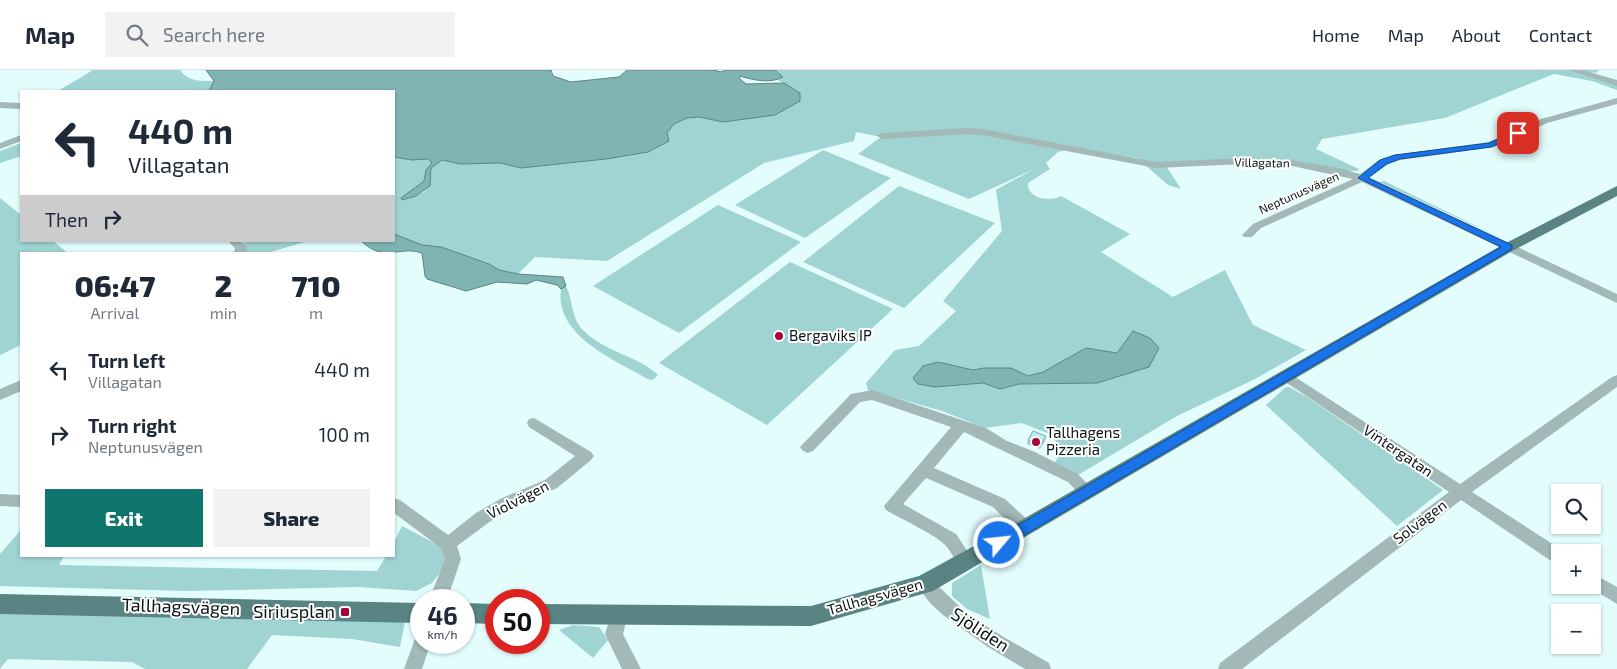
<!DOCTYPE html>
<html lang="en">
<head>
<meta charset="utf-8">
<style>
  :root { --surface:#fff; --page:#f2f2f3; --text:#1f2937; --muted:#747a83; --line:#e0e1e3; --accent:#0f766e }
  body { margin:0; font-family:"Exo 2",sans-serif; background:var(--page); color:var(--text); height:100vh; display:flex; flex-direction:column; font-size:19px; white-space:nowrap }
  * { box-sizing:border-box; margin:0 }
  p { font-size:16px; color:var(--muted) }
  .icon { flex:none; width:28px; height:28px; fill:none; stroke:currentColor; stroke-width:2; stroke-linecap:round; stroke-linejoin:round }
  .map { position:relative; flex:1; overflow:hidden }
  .panel { position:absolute; left:20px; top:182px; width:375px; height:305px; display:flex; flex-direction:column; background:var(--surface); border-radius:0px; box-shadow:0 1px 4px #0004 }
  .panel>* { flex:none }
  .guide { position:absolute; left:20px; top:20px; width:375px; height:152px; border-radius:0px; box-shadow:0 1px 4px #0004; background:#fff; color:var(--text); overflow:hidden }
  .buttons { position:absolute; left:1551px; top:414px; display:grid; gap:10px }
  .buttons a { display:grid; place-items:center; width:50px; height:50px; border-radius:0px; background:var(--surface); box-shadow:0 1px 4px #0004; font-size:25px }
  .speed { position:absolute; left:410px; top:519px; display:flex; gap:10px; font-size:25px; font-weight:700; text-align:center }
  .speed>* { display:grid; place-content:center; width:65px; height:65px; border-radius:50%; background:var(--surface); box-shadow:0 1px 4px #0004; line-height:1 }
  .speed small { font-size:12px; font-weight:400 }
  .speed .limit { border:8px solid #d22; background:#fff; color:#111 }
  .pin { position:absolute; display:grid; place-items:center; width:42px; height:42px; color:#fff; margin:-21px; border-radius:10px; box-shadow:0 2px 8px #0006 }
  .me { position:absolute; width:55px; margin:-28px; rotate:62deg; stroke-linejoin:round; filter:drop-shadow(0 0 4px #0008) }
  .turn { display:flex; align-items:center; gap:18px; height:105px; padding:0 25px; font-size:22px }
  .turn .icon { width:65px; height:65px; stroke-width:2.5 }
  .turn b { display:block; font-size:35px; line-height:42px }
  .then { display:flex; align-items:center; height:48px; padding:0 25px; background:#0003; gap:10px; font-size:19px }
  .eta { display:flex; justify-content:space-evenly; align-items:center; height:85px; text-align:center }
  .eta b { font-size:30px; font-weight:800; line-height:35px }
  .action { display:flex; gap:10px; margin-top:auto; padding:10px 25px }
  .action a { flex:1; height:58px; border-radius:0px; background:var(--accent); color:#fff; font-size:20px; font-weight:800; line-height:58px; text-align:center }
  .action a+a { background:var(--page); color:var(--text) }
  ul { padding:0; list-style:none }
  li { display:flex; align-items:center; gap:15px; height:65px; padding:0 25px }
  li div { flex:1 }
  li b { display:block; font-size:19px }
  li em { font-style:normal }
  header { display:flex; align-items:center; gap:30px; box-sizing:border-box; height:70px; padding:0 25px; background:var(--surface); border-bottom:1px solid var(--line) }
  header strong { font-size:24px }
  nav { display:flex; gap:28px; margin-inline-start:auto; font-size:18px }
  .search { width:350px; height:45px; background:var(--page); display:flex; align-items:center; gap:12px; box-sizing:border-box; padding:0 18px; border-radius:0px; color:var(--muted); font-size:19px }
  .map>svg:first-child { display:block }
  .green { fill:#9fd4d2; fill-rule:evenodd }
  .water { fill:#80b4b3; stroke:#5d8483 }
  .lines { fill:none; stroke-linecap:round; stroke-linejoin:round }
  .minor { fill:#a2b9b8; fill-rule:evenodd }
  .major { fill:#598483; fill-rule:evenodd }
  .wall { fill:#9ecdcc }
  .building { fill:#b8eeed; stroke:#81a7a6 }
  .route { fill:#1a73e8; stroke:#114b97 }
  .poi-dot { fill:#a30637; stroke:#fff; stroke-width:2 }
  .labels { text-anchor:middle; stroke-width:4; stroke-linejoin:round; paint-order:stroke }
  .far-street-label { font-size:12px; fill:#0b1414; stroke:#fff }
  .poi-label { font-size:15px; fill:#0b1414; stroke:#fff; text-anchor:start }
  .street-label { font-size:15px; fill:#0b1414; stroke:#fff }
  .near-street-label { font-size:18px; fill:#0b1414; stroke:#fff }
  .near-poi-label { font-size:18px; fill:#0b1414; stroke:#fff; text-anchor:end }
</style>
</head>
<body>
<header>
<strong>Map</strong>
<div class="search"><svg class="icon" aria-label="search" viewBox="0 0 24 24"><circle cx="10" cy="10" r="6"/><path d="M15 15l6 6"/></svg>Search here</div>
<nav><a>Home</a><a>Map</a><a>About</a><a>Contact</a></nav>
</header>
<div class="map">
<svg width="1617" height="599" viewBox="0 0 1617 599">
  <rect width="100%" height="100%" fill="#e3fdfd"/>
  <path class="green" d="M93,0H180C188,12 201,11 214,11L209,21H58Z
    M775,0H1599L1596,3L1590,2L1617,13V20L1592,11L1554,4L1445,48L1322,69L1316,79L1359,99L1357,101H1342L1292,91L1164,93L1181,119L1168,115L1137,88L1075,78L1058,82L1046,93L1050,99L1028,113C1027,129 1050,132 1061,126L1130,164L1101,182L1173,227L1225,200L1253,255L1306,280L1255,309L1177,346L1073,408L1053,397L1061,380L1052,365L1022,353L985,358L942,341L868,320L866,313L895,280L919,276L956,241L943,231L1002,161L996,120L1034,99L969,129L858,84L881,67L856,62L854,71L764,93L607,191L535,187L518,204L499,200L489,194L464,185L441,177L422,175L394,164V87L412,90L428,89L432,93L426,100L424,111L415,117L405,130L424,122L430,116L431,98L442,90L460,94L500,93L521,98L606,89L648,82L667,63L674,54L687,48L699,47L723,52L744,49L800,23L778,10L783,7ZM1086,278L1117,283L1149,297L1071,314H1019L1000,319L983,313L935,317L938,292L973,300L984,298H1011L1028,306L1043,302Z
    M21,73V86L0,93V81Z
    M823,80L891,108L805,168L735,135Z
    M1384,111L1501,168L1380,112Z
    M899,116L995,153L904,238L803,192Z
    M0,128L21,145V171H53L69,184H21V275L0,285Z
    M718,135L801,172L679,263L593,216Z
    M243,171H308L264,184H247Z
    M790,192L893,239L767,355L659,293Z
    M566,216C573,230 571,247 582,259C603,282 637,285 658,305L654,309L650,310C617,291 554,266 561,219Z
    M1286,317H1289L1307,327L1443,420L1397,456L1266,335Z
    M402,456L442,477L446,494L432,513L416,521L358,517L187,521L0,516V484L21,460V486H64L59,495L377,501L386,486H394V472Z
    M981,495L990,549L967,539L952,526V513Z
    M0,543L405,551L400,577L352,569L272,565L247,599H145L132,592L8,589L0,599Z
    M573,555L599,557L608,570L593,588L559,560Z"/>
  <path class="water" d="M206,0H551L553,6L571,12L619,7L627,0H714L721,2L725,0H775L783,7C770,14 753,10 740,6L739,8L746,14L784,13L800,23V31L775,45L723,52L699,47L687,48L674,54L667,63L669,71L648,82L606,89L521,98L500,93L460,94L442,90L431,98L430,116L416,126L402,130L401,128L424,111L426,100L432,93L428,89L412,90L394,87V21H209L214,11Z
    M394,164L422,175L441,177L464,185L489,194L499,200L518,204L563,207L566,216L561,219L557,215L536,210L527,214L497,212L466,221L427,209L425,206L422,183C397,175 387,194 361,171H394Z
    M1133,261L1150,268L1159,278L1149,297L1097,313L1019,314L1000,319L983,313L935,317L918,314L913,308L923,296L938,292L973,300L984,298H1011L1028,306L1043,302L1086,278L1117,283Z"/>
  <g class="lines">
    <path class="minor" d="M1568,0H1582L1617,10V16Z
      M1617,28V34L1547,53L1495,77L1400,90L1387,94L1369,107L1617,224V233L1362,112L1261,158L1252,167H1244L1242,165L1253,154L1353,109L1292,96L1244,94L1156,98L982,65L967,64L882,69L877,66L882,63L967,58L982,59L1156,92L1244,88L1292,90L1338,98L1360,104L1379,90L1394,85L1489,72L1541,49Z
      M0,32L21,33V39L0,38Z
      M21,65V71L0,79V73Z
      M228,171H241L247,177L246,184H234L235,178Z
      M1286,301L1460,414L1612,307L1617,305V317L1472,422L1565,482H1560V495L1554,493L1461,430L1242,599H1218L1220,593L1449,422L1281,309L1279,306L1281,303Z
      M21,310V321L0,330V319Z
      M872,320L986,358L1007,371L1035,382L1078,404L1095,422L1093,426L1087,428L1081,426L1068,412L964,362L934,398L1005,429L1031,453L1033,458L1031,463L1025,465L1019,463L993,437L926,408L903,434L956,464L974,491L972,496C956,501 954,483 944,474C934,464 901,449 886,440L884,436L951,357L872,330L860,332L813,381L808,383L803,381L800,377L851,324Z
      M534,348L591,382L594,386L591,390L557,418L514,436L488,453L457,476L461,489L447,530H429L445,489L441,478L394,443V428L400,430L448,465L476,443L502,428L545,410L575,386L529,357L527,353L529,349Z
      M0,424L21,425V437L0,436Z
      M1592,503L1617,517V534L1586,515H1592Z
      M925,507C935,510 957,536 969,544C994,563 1022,577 1049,593L1051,599H1025L988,577L943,545L930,533L916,514L919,509Z
      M619,536L625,538L628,544L623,564L641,599H622L605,564L613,538Z
      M421,564V572H431L422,599H404L416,566Z"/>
    <path class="major" d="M1617,116V126L1514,180L933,521L811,556L539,554V534L811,536L919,506L1018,452L1504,174Z
      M0,524L421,533V553L0,544Z
      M464,533L496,534V554L464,553Z"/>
  </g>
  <path class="wall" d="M1046,366L1045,371L1040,379L1027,374L1028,370Z"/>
  <path class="building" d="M1033,361L1046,366L1041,375L1028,370Z"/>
  <path class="route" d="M1515,61L1522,63L1491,77L1400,89L1387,94L1368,108L1512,175V179L1004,477L999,479L994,477L992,473L994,469L1501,177L1358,108L1380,90L1395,85L1489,73Z"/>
  <g class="poi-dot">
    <circle cx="779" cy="266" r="5"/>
    <circle cx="1036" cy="372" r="5"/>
    <rect x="340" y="537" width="10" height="10" rx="2.5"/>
  </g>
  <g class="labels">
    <g class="far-street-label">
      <text transform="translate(1262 93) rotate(1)" y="4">Villagatan</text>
      <text transform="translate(1299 123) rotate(-24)" y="4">Neptunusvägen</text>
    </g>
    <g class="poi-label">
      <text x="789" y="271">Bergaviks IP</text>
      <text x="1046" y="368">Tallhagens<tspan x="1046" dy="17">Pizzeria</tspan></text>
    </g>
    <g class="street-label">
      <text transform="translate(1398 381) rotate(34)" y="5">Vintergatan</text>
      <text transform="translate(518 430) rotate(-27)" y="5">Violvägen</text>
      <text transform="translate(1420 452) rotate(-37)" y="5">Solvägen</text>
      <text transform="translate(875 527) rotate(-16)" y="5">Tallhagsvägen</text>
    </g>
    <g class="near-street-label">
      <text transform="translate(181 537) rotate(2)" y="6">Tallhagsvägen</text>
      <text transform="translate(980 560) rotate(33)" y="6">Sjöliden</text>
    </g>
    <g class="near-poi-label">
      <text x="335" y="548">Siriusplan</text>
    </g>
  </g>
</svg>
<div class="buttons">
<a><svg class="icon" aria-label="search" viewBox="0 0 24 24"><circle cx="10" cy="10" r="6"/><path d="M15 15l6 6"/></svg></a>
<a>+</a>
<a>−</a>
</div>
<div class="speed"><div>46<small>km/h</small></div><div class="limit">50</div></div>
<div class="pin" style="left:1518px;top:63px;background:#d93025"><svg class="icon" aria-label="arrive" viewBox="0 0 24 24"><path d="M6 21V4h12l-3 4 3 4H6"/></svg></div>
<svg class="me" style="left:999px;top:473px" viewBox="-20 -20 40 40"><circle r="17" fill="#1a73e8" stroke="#fff" stroke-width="3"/><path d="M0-11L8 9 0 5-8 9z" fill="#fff"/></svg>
<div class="guide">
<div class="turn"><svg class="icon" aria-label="left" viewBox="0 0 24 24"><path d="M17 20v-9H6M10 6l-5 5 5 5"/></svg><div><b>440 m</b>Villagatan</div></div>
<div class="then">Then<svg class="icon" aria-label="right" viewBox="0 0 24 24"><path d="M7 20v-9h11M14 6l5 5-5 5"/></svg></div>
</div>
<section class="panel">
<div class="eta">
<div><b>06:47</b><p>Arrival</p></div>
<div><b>2</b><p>min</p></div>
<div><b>710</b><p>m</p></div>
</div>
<ul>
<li><svg class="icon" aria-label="left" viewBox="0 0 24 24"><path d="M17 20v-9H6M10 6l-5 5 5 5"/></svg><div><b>Turn left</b><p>Villagatan</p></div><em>440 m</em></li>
<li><svg class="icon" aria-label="right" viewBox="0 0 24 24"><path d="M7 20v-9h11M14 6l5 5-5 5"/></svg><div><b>Turn right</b><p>Neptunusvägen</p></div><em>100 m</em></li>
</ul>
<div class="action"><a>Exit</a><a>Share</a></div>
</section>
</div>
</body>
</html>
